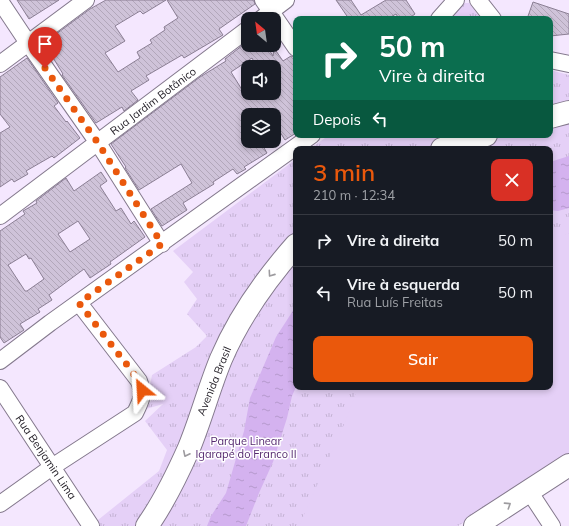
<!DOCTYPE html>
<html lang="pt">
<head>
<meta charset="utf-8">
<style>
  :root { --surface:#171b24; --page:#20242c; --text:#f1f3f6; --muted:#9ea1a6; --line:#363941; --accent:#ea580c }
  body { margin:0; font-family:Mulish,sans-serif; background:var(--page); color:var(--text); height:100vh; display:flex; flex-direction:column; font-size:15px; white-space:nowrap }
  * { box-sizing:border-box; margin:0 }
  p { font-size:13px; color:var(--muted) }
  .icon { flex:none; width:22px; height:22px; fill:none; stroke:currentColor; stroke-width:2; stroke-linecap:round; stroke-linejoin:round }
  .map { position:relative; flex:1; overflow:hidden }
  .side { position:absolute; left:293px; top:146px; width:260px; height:244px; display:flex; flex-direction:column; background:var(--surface); border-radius:8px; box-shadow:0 2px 6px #0003 }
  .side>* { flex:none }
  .banner { position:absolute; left:293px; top:16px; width:260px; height:122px; border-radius:8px; box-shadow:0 2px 6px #0003; background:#0b6e4f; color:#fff; overflow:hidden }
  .needle { width:26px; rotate:331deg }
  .buttons { position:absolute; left:241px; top:12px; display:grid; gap:8px }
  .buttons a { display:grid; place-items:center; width:40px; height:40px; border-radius:8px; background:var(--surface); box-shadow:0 2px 6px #0003; font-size:20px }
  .pin { position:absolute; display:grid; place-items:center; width:34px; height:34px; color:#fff; margin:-41px -17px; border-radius:50% 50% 50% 0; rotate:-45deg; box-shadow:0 0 4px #0007 }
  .pin .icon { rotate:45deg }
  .me { position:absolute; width:44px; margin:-22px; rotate:333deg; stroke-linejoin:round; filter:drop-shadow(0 0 3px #0008) }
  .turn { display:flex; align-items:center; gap:14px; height:84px; padding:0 20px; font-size:18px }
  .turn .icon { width:52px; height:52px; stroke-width:2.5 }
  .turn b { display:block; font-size:28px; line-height:34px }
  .then { display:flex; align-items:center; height:38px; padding:0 20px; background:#0003; gap:8px; font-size:15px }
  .round { display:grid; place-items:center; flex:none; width:42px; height:42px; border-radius:8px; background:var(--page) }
  .summary { display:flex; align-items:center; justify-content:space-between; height:68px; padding:0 20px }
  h1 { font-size:24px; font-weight:600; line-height:30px; color:var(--accent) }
  .button { display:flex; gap:8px; margin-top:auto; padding:8px 20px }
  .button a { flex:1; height:46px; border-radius:8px; background:var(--accent); color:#fff; font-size:16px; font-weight:600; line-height:46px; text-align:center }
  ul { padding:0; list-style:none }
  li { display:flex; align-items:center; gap:12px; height:52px; padding:0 20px; border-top:1px solid var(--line) }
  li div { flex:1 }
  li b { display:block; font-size:15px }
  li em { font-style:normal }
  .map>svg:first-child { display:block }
  .park { fill:url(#park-tufts) }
  .pitch { fill:#e5d0f7 }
  .water { fill:url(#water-ripples) }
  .building { fill:url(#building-back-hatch); stroke:#8b7f94; fill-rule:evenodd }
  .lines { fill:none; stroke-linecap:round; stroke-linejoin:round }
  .street-casing { stroke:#84798d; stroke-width:18 }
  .highway-casing { stroke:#84798d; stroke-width:24 }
  .street { stroke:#fff; stroke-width:16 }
  .highway { stroke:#fff; stroke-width:22 }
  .oneway { stroke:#9d9b9f }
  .route { stroke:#ea580c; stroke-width:7; stroke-dasharray:0 12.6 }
  .labels { text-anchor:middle; stroke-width:3; stroke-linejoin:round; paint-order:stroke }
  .street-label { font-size:11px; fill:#252129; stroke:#fff }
  .park-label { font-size:11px; fill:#54286f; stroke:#fff }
</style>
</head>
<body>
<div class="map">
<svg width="569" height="526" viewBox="0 0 569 526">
  <defs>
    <pattern id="park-tufts" width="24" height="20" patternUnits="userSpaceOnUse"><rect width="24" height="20" fill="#e5d0f7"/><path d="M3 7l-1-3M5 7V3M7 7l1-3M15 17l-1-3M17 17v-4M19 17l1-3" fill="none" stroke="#c4b2d4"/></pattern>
    <pattern id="water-ripples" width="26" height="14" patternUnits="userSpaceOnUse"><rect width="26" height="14" fill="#d4b2ef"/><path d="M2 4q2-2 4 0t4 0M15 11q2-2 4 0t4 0" fill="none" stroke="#b699cd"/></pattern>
    <pattern id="building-back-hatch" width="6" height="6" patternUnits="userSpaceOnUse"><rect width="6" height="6" fill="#cfc3d9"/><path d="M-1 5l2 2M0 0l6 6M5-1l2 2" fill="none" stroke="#b2a7ba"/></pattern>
  </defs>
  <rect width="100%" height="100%" fill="#f4e7fe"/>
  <path class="park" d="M464,3H469L481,19H447L459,6Z
    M550,70L569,75V456L458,526H94L93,524L159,471L167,450L145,421L163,404L146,409L151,401L149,391L152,375L196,347L207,336L187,314L197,299L184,282L193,272L173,251L296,159V387H550V149H310L329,135H550Z"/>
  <path class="pitch" d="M569,233V453L462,519L453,526H299L346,420L358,387H550V239Z"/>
  <path class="water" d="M569,156V208L558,211L550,210V162Z
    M296,306V387L292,396L287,418L273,462L259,493L246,526H207L211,516L226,493L244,431L250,398L276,337Z"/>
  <path class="building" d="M17,0H59L29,19Z
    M106,0H166L143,14L140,11L115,26L125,41L105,53L118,72L140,58L137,52L152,43L150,40L165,30L164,27L178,18L167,0H254L255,4L219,29L223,35L184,58L182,55L146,76L149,80L131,91L138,100L124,111L122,107L96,123L62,75L63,74L44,43L90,9Z
    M336,0H351L361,15L386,0H406L415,14L408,19H399L396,14L387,19H349Z
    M533,2L569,14V34L550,36V19H527Z
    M243,45H266L273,56L274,48L283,61L291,56L296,57V133L285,140L280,132L274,136V115H248V141H260L267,153L244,167L246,169L237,174L233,169L213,182L214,184L183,203L187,210L162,226L151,209L192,183L181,164L139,190L125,168L126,167L111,144L200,77L226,61L225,59ZM252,58L257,67H274V93H244L231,72Z
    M27,58L58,103L54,106L66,122L67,121L80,138L54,158L52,156L26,171L28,174L14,182L12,179L0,187V133L10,127L0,114V77Z
    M101,172L107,181L100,186L116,211L121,208L131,224L134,221L145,237L110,262L111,264L90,278L84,269L49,295L52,300L38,309L40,312L20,324L24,330L4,343L0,337V231L25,214L23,211L37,203L36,201L66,178L74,191ZM78,221L90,239L70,252L58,234ZM26,254L29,259L31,258L44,279L27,291H25L8,265Z"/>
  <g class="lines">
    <defs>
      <path id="street" d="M263,0L296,48
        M478,0L493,19
        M0,1L28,43L98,143L162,244
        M261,19L286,0
        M439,19L456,0
        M550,60L569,64
        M0,64L86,0
        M0,216L248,29
        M0,361L50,323L312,135
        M0,388L91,526
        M529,491L552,526
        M0,504L52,467L135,413C142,399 144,395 139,381L79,303"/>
      <path id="highway" d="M550,117L569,112
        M442,149L486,135
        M147,526C164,502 177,475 189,448C201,419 209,388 221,359C239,317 266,279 296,245
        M475,526L569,465"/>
    </defs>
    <use href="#street" class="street-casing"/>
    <use href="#highway" class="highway-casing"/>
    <use href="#street" class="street"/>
    <use href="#highway" class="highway"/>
  </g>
  <defs><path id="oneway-chevron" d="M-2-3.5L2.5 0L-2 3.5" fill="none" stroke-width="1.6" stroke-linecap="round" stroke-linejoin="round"/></defs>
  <g class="oneway">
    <use href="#oneway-chevron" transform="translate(271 274) rotate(125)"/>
    <use href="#oneway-chevron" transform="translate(186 454) rotate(116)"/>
    <use href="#oneway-chevron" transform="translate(508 505) rotate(-33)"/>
  </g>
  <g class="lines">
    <path class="route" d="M45,68L98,143L162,244L79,303L131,370L138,381L142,390"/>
  </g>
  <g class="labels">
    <g class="street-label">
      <text transform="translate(153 101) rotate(-37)" y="4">Rua Jardim Botânico</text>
      <text transform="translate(214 381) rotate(-68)" y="4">Avenida Brasil</text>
      <text transform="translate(46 457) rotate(56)" y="4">Rua Benjamin Lima</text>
    </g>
    <g class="park-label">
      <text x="246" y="445">Parque Linear<tspan x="246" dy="13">Igarapé do Franco II</tspan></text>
    </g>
  </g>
</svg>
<div class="buttons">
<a><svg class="needle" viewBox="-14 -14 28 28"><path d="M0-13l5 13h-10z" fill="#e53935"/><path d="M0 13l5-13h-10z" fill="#9ea1a6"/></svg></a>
<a><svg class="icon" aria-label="sound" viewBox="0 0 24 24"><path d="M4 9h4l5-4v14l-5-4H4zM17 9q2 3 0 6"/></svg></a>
<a><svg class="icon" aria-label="layers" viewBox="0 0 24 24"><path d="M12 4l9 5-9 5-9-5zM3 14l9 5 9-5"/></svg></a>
</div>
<div class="pin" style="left:45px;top:68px;background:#d93025"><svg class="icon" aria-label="arrive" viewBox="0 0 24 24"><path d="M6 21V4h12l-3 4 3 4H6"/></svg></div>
<svg class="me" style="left:142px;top:390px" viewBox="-20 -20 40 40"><path d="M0-17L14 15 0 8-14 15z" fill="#ea580c" stroke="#fff" stroke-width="4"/></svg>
<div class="banner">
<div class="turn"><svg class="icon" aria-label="right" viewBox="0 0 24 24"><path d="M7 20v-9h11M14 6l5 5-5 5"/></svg><div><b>50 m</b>Vire à direita</div></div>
<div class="then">Depois<svg class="icon" aria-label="left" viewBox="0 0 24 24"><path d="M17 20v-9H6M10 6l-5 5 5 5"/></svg></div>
</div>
<section class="side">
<div class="summary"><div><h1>3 min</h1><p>210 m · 12:34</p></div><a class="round" style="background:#d93025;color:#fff"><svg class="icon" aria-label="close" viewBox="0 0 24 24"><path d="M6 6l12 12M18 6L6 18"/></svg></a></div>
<ul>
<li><svg class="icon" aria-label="right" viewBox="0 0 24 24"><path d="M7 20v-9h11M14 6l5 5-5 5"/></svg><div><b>Vire à direita</b></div><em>50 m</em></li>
<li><svg class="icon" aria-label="left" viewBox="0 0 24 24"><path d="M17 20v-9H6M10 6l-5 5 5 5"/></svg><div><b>Vire à esquerda</b><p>Rua Luís Freitas</p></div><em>50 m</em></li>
</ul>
<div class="button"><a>Sair</a></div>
</section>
</div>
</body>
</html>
